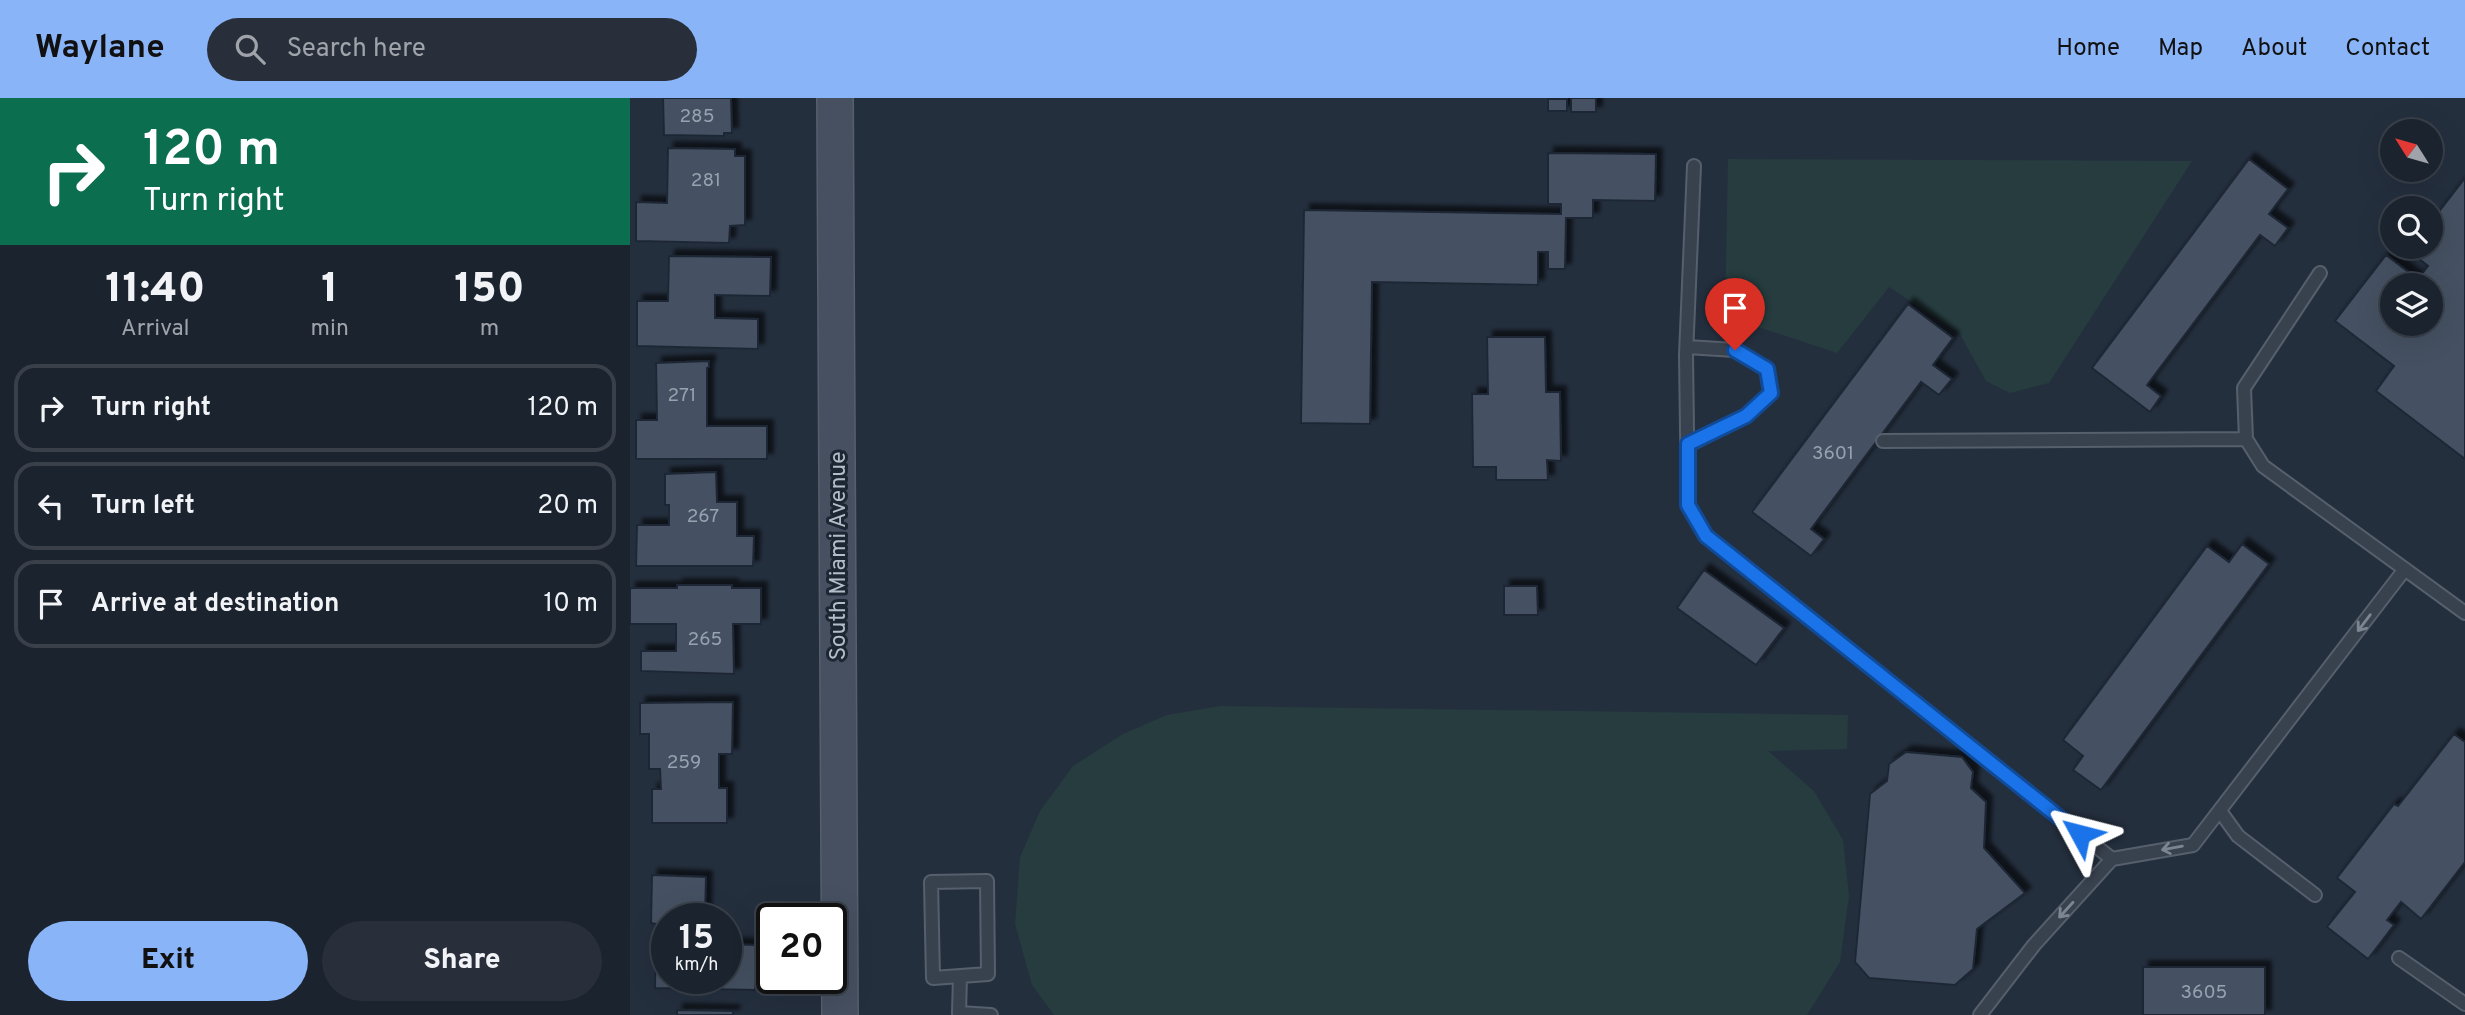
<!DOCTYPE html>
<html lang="en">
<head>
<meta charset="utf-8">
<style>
  :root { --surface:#1b232e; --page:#282f3a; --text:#f1f3f6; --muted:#a0a4aa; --line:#39404a; --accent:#8ab4f8 }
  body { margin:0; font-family:Overpass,sans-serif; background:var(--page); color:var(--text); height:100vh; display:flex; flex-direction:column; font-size:26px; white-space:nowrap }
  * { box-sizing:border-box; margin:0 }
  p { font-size:23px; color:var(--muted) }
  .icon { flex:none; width:38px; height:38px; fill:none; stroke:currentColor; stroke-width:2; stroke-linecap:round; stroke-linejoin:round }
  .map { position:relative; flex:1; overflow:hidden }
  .side { display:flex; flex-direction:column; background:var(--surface); width:630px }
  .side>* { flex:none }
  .top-card { background:#0b6e4f; color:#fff; overflow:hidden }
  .needle { width:46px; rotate:307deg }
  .fabs { position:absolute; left:1750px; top:21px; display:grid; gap:14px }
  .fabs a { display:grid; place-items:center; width:63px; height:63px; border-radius:50%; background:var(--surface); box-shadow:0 7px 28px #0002,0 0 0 2px var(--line); font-size:35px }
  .speed { position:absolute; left:21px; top:805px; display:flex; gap:14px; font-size:35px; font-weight:700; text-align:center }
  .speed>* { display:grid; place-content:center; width:91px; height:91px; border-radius:50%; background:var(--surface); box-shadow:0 7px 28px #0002,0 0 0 2px var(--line); line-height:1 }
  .speed small { font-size:18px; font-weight:400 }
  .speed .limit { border:4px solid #111; border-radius:10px; background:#fff; color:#111 }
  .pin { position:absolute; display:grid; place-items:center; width:60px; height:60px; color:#fff; margin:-72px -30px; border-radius:50% 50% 50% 0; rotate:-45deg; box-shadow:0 0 7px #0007 }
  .pin .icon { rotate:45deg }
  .me { position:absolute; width:77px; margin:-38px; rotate:308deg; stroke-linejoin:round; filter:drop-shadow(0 0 5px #0008) }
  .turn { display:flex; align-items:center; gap:24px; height:147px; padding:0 28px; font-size:32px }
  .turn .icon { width:91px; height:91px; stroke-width:2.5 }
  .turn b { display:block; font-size:49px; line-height:60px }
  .eta { display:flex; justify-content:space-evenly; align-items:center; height:119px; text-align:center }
  .eta b { font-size:42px; font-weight:800; line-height:49px }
  .button { display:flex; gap:14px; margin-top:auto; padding:14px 28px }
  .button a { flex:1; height:80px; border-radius:42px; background:var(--accent); color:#111; font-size:28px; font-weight:800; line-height:80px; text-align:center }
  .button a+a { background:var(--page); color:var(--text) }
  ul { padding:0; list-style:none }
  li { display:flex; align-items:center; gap:21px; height:88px; margin:0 14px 10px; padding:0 14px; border:4px solid var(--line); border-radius:21px }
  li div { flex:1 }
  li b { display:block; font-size:26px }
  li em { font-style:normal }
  header { display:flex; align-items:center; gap:42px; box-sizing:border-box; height:98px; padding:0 35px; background:var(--accent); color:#111 }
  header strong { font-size:33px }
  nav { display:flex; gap:38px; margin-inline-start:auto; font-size:24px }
  .search { width:490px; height:63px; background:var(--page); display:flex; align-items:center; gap:18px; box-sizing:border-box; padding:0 24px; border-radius:38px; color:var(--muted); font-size:26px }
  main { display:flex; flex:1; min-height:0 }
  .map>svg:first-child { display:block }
  .green { fill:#263c3f }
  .building { fill:#455162; stroke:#1f2835; stroke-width:2; fill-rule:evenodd; filter:url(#shadow) }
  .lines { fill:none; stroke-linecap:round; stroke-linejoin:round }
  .service-casing { stroke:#565f6c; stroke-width:16 }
  .secondary-casing { stroke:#565f6c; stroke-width:38 }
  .service { stroke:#38414e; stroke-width:12 }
  .secondary { stroke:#465061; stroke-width:35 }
  .oneway { stroke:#7c8592 }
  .route-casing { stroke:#114b97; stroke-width:18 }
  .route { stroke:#1a73e8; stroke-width:12 }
  .labels { text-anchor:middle; stroke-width:6; stroke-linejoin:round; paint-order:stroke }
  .number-label { font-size:19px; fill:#98a1af }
  .street-label { font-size:23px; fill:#b4bcc9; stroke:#1d2633 }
</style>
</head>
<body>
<header>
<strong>Waylane</strong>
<div class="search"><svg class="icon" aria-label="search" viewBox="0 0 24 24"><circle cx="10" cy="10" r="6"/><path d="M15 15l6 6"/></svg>Search here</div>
<nav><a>Home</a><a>Map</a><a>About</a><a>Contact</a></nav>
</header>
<main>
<section class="side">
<div class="top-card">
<div class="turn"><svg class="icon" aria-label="right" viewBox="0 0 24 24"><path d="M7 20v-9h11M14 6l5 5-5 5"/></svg><div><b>120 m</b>Turn right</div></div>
</div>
<div class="eta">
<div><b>11:40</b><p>Arrival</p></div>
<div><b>1</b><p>min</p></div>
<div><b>150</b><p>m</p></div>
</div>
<ul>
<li><svg class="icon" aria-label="right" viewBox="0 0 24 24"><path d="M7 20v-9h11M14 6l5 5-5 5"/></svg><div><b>Turn right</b></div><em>120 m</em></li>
<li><svg class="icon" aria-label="left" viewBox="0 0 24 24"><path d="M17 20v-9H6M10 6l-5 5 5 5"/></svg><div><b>Turn left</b></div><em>20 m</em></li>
<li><svg class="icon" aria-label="arrive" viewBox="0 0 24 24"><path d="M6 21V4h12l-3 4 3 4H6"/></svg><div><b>Arrive at destination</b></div><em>10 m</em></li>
</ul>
<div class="button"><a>Exit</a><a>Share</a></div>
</section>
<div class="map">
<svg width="1835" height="917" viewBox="0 0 1835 917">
  <defs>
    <filter id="shadow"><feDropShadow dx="6" dy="-6" stdDeviation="2" flood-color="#0009"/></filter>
  </defs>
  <rect width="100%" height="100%" fill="#242f3e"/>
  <path class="green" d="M1098,61L1562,63L1419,285L1380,295L1356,283L1330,236L1259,189L1207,255L1095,218Z
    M590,608L1218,617L1217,651L1138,653L1184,693L1213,742L1219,798L1210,864L1177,917H424L402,887L385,826L390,759L410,713L443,668L493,636L537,617Z"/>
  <path class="building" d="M33,0H101L102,35H94V38L34,37Z
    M941,0H966V14H941Z
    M918,1H937V13H918Z
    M38,50L105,51V58H115V127L100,128L99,145L6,143V104L37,105Z
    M918,55L1026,56L1025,103L963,102V120H936L935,171H918V154H908V187L742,184L740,326L671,325L674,112L931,116V106H918Z
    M1619,61L1658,91L1639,116L1658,130L1645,148L1630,137L1517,287L1531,298L1520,314L1462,270Z
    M1835,80V361L1746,293L1764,268L1705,223L1756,157L1788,181L1798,168L1779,153L1782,149H1801V124ZM1762,187H1801V226H1762Z
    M39,158L141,159L140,198L85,197V220L128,221V251L7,248V203H38Z
    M1278,206L1323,240L1303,267L1322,281L1309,297L1291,284L1181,431L1194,441L1181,458L1122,414Z
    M857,239H915L916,294H930L931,363L917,362L918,382H866V369H843L842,296H858Z
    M79,263V269L77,270V328H137V361H6V322H27L26,265Z
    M86,374L87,404H107V438H124L123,468H6L7,427H39V407H35V376Z
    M1612,446L1639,466L1471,692L1443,672L1453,658L1433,642L1577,448L1599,464Z
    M1074,472L1154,530L1126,567L1047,510Z
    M47,487H102V490H131V526H103L104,576L11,573V553H46V526H0V490H47Z
    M874,488H907L908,517H874Z
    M103,604L102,656H89V690H97V725H22V691H31L30,671H19V636H10V605Z
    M1824,636L1835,644V764L1791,821L1771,804L1757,822L1764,827L1738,861L1697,829L1725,794L1707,780L1764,706L1768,708Z
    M1276,654L1332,659L1343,674L1341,690L1356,704L1354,750L1395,795L1347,831L1343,871L1325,887L1239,880L1225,864L1240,696L1257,683L1259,666Z
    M22,777L76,779L75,817H79V821H37V880H96V846L126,847L125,892L25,890L26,826L21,825Z
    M1513,869H1635V917H1513Z
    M47,912L103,913V917H47Z"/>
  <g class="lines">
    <defs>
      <path id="service" d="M1064,68L1056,257L1058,407L1076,438L1482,761
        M1690,175L1614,290L1616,341L1633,368L1835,515
        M1057,249L1105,252L1137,271L1141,295L1116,318L1058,347
        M1253,343L1616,341
        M1590,713L1608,738L1685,797
        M357,783L358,876L303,880L301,784Z
        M1769,860L1835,906
        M330,878L329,915L361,917
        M1350,917L1404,847L1482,761L1563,747L1775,471"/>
      <path id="secondary" d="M205,0L210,917"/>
    </defs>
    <use href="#service" class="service-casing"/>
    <use href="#secondary" class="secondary-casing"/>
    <use href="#service" class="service"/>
    <use href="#secondary" class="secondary"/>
  </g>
  <defs><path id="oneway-shaft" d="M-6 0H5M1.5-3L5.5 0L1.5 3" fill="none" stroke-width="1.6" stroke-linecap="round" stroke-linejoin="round" transform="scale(1.75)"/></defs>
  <g class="oneway">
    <use href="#oneway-shaft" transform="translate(1734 525) rotate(127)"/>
    <use href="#oneway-shaft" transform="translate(1542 750) rotate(170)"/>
    <use href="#oneway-shaft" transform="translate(1436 812) rotate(132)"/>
  </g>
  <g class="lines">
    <defs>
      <path id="route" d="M1105,252L1137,271L1141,295L1116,318L1058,346V407L1076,438L1450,736"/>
    </defs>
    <use href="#route" class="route-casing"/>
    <use href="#route" class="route"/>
  </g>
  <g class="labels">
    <g class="number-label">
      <text x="67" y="24">285</text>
      <text x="76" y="88">281</text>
      <text x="52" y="303">271</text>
      <text x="1203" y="361">3601</text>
      <text x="73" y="424">267</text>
      <text x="75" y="547">265</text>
      <text x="54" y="670">259</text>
      <text x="1574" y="900">3605</text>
    </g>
    <g class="street-label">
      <text transform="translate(207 458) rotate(-90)" y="8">South Miami Avenue</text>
    </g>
  </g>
</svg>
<div class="fabs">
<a><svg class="needle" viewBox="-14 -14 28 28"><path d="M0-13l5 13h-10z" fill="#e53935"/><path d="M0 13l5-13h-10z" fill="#a0a4aa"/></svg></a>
<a><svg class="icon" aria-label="search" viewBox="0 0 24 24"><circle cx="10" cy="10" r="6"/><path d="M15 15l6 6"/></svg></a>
<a><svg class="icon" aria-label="layers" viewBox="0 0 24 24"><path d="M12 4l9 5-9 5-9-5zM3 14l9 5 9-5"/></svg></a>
</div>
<div class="speed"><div>15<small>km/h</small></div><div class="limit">20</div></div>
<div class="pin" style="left:1105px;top:252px;background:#d93025"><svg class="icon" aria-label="arrive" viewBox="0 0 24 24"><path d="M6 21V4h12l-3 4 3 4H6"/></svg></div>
<svg class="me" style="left:1450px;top:736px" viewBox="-20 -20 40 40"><path d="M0-17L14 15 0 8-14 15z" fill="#1a73e8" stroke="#fff" stroke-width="4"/></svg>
</div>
</main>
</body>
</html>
